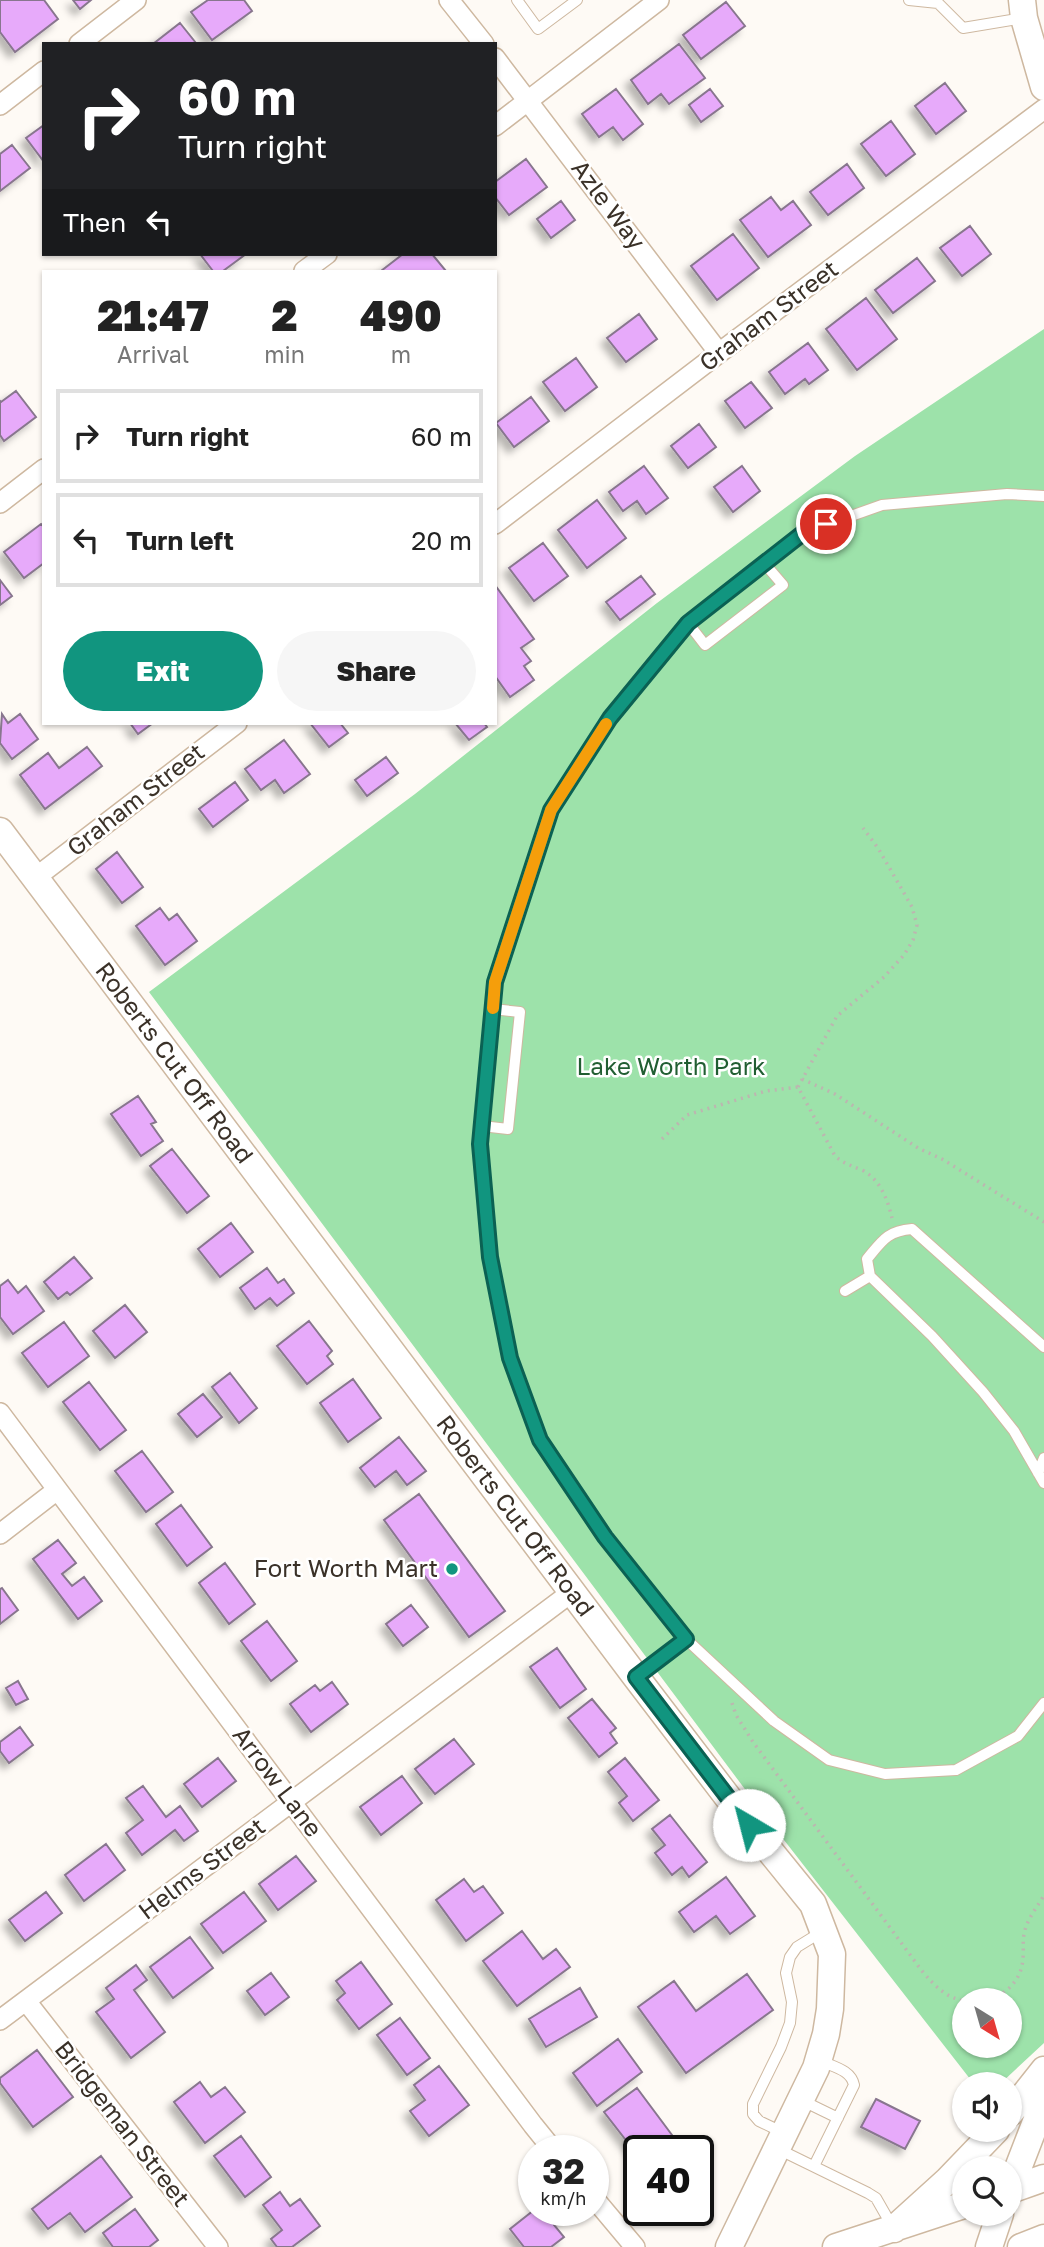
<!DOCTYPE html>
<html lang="en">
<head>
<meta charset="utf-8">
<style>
  :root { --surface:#fff; --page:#f6f6f6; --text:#222; --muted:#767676; --line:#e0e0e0; --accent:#11957f }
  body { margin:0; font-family:"Golos Text",sans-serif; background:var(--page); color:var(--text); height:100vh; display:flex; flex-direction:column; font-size:26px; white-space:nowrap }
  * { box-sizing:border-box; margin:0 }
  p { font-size:23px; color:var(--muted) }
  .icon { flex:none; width:38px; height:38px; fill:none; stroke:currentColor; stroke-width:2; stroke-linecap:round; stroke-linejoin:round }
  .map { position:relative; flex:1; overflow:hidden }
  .panel { position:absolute; left:42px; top:270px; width:455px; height:455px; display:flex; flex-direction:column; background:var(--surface); border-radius:0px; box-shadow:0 2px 5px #0004 }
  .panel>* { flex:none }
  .hud { position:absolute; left:42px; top:42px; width:455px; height:214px; border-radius:0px; box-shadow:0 2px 5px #0004; background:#202124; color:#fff; overflow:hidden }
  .needle { width:46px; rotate:143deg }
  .controls { position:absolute; left:952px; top:1988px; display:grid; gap:14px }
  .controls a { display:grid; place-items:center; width:70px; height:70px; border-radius:50%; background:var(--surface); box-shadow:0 2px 5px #0004; font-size:35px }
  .speed { position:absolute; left:518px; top:2135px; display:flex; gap:14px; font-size:35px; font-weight:700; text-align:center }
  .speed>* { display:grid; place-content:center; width:91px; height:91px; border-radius:50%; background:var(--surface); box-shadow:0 2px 5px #0004; line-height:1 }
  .speed small { font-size:18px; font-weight:400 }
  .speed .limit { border:4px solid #111; border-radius:10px; background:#fff; color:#111 }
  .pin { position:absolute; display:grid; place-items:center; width:60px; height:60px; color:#fff; margin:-30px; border:4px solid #fff; border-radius:50%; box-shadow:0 2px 7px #0007 }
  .me { position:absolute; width:77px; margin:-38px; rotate:323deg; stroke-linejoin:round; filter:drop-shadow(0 0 5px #0008) }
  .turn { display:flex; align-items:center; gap:24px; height:147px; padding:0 21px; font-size:32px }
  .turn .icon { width:91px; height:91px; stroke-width:2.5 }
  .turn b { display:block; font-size:49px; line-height:60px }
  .then { display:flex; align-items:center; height:66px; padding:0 21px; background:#0003; gap:14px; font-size:26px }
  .eta { display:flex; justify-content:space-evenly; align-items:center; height:119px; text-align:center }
  .eta b { font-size:42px; font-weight:800; line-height:49px }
  .button { display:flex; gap:14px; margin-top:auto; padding:14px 21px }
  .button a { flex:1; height:80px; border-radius:42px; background:var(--accent); color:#fff; font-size:28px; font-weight:800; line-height:80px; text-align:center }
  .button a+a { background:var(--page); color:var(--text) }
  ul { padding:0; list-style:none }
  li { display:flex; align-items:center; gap:21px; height:94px; margin:0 14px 10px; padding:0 7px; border:4px solid var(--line); border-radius:0px }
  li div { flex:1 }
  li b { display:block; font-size:26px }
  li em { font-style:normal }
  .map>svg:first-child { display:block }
  .green { fill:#9de2aa; fill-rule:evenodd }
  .building { fill:#e7aafa; stroke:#88768e; stroke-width:2; filter:url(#shadow) }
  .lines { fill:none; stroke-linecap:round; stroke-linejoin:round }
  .lane-casing { stroke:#ceb8a0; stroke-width:12 }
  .street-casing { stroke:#ceb8a0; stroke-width:22 }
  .secondary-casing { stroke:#ceb8a0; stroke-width:29 }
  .path { stroke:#bcb6b0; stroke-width:3.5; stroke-dasharray:2 5; stroke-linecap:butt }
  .lane { stroke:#fff; stroke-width:10 }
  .street { stroke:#fff; stroke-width:19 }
  .secondary { stroke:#fff; stroke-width:26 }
  .route-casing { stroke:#0b6153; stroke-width:18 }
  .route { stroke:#11957f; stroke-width:12 }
  .slow { stroke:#f59e0b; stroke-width:12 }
  .poi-dot { fill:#11957f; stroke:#fff; stroke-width:2.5 }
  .labels { text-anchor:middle; stroke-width:5; stroke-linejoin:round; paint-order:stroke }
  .street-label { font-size:24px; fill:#3a3128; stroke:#fff }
  .park-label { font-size:24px; fill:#215e32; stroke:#fff }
  .poi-label { font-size:24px; fill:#3a3128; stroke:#fff; text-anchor:end }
</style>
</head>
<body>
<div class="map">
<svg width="1044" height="2247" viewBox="0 0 1044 2247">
  <defs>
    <filter id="shadow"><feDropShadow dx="-6" dy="6" stdDeviation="3.5" flood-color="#0004"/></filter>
  </defs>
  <rect width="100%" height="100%" fill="#fefaf5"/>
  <path class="green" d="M1044,329V2043L1000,2084H974L759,1808L149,992L415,794L657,603L855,456ZM964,2000H1010V2046H964Z"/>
  <path class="building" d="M0,0H44L58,19L15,52L0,32Z
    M73,0H91L80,9Z
    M208,0H244L252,11L212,40L191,12Z
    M726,2L745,26L701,59L683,35Z
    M180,23L196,43L153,44Z
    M679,44L705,78L669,104L661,94L648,104L631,80Z
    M945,83L966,111L936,134L915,106Z
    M616,89L643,124L623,140L613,127L599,137L582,114Z
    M710,89L723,106L701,122L689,105Z
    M891,121L915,154L886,176L861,144Z
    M44,125V162L26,138Z
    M12,145L30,168L0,191V154Z
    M526,159L547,187L509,215L495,197V182Z
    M847,164L864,188L828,215L810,192Z
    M771,197L781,210L793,201L811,225L768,257L740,220Z
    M561,201L575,220L551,238L537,219Z
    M970,226L991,254L962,276L940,248Z
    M733,234L759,268L717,300L691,266Z
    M200,254H246L223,271H213Z
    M403,254H432L446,271H381Z
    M917,258L935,281L893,313L875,290Z
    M866,298L897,339L857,370L826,329Z
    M639,314L657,339L626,362L607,338Z
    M808,343L828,370L809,384L805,379L785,394L769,372Z
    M576,358L597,387L565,411L543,382Z
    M751,382L772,408L745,428L725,401Z
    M16,391L36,417L4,441L0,435V401L1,402Z
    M531,397L549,421L514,447L496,423Z
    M699,424L716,447L688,468L671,446Z
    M644,466L668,498L646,514L637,501L623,511L609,492Z
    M742,466L760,491L733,512L714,487Z
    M597,500L626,538L587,568L558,530Z
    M41,524L44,527V563L24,578L4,552Z
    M543,543L568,576L534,601L509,568Z
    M641,576L655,594L620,620L606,602Z
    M0,580L12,596L0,605Z
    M495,585L534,639L521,648L531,661L524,666L534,680L510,697L495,676Z
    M2,714L8,723L20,714L38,739L12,759L0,743Z
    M130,723H153L138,734Z
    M310,723H340L348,733L329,747Z
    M455,723H484L487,727L469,740Z
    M284,740L310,774L284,793L275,780L261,790L245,769Z
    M87,747L102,766L45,809L20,775L48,753L59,768Z
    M386,757L398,773L367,796L355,780Z
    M235,782L248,800L213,827L199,809Z
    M117,852L143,887L122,903L96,869Z
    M160,908L169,920L177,914L197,941L165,965L136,926Z
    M138,1096L156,1122L151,1124L163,1141L141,1156L111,1114Z
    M172,1149L209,1196L187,1213L150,1166Z
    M231,1223L253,1252L220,1277L198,1249Z
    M74,1257L92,1278L70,1295L67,1292L58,1299L44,1282Z
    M267,1268L278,1283L284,1279L294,1293L277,1306L270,1298L255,1309L240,1288Z
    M8,1280L18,1293L26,1286L44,1311L13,1334L0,1317V1286Z
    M125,1305L147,1332L115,1358L93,1331Z
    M309,1321L332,1351L327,1356L333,1364L307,1384L277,1346Z
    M64,1322L89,1356L48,1387L22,1353Z
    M230,1373L257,1408L239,1423L212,1387Z
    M353,1379L381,1418L348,1442L320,1403Z
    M89,1382L126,1430L100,1450L63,1402Z
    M203,1394L222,1417L197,1437L178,1414Z
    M399,1437L426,1471L407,1485L396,1471L375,1487L360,1468Z
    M142,1451L173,1492L146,1512L115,1471Z
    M419,1494L505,1611L469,1637L384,1520Z
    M181,1505L212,1547L187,1566L156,1524Z
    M58,1540L76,1563L62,1574L72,1586L84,1577L102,1601L78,1619L33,1559Z
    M225,1563L255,1604L229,1624L199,1583Z
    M2,1588L18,1610L0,1624V1589Z
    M411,1605L428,1627L403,1646L386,1624Z
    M267,1621L297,1661L271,1681L241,1641Z
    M557,1648L586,1689L560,1708L530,1667Z
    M18,1681L28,1699L16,1705L6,1688Z
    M332,1682L348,1704L311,1732L290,1704L315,1685L320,1691Z
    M592,1699L616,1728L610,1733L617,1743L599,1757L568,1718Z
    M20,1727L33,1745L9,1763L0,1751V1742Z
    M454,1739L474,1764L435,1794L415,1769Z
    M218,1758L236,1781L202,1807L184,1784Z
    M625,1758L659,1800L633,1821L619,1803L627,1796L608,1772Z
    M402,1776L422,1803L381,1835L360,1807Z
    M143,1786L166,1817L180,1806L198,1831L184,1841L175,1830L142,1855L126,1833L143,1820L126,1798Z
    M670,1815L707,1862L689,1877L682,1867L672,1875L655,1853L665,1845L652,1829Z
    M106,1844L125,1870L84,1901L65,1875Z
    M296,1856L316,1881L278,1910L259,1884Z
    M726,1877L755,1916L730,1934L716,1916L694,1932L679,1912Z
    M464,1879L474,1892L483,1886L503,1913L466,1941L436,1900Z
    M46,1892L62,1913L25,1941L9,1920Z
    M244,1892L266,1921L223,1953L201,1924Z
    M522,1931L543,1959L556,1949L570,1967L517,2006L483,1961Z
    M190,1937L213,1968L173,1998L150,1967Z
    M361,1962L392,2004L359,2029L337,2000L345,1993L336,1981Z
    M136,1965L147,1980L134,1990L165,2032L131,2058L96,2012L114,1999L106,1988Z
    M271,1973L289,1997L265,2015L247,1991Z
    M747,1974L773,2010L686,2073L638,2007L674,1981L696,2011Z
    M580,1988L597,2017L546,2047L529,2019Z
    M400,2018L430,2058L407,2075L377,2035Z
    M618,2039L642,2072L597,2106L573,2073Z
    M37,2050L73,2097L33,2127L0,2083V2078Z
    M439,2066L469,2105L429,2136L410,2111L425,2100L414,2085Z
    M200,2082L211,2097L225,2087L245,2112L205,2143L174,2102Z
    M637,2088L672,2135L651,2151H639V2157L604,2112Z
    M876,2099L920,2121L905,2149L861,2127Z
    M241,2136L271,2177L245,2197L214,2156Z
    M101,2156L132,2197L85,2232L70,2213L48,2229L32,2209Z
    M280,2192L290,2206L300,2199L320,2226L292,2247H277L271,2239L282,2230L263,2205Z
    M135,2209L158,2240L149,2247H113L103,2233Z
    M534,2210H565L568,2214L554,2225L564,2237L551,2247H524L510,2229Z"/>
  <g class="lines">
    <defs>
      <path id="lane" d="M517,0L538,29L577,0
        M909,0L938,3L963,28L1023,18
        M688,623L705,645L783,585L764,563
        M482,1126L508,1129L520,1012L493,1009
        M845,1291L870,1276
        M1044,1347L912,1229C887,1231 882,1241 867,1259L870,1276L932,1336L983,1392L1014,1431L1044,1483
        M1038,1473L1044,1458
        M686,1639L605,1537L540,1440L510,1358L490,1257L480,1144L495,982L551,810L610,717L688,623L803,533L882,505L1007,494L1044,496
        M636,1676L686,1639L774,1721L829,1760L885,1774L956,1770L1018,1736L1044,1703
        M801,2100L838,2118
        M782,2132L759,2121L753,2114V2104L781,2047L790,2023L792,2002L786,1973L790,1957L797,1947L823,1931
        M778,2149L868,2193L876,2198L892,2226
        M814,2166L854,2085C851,2070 834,2067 821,2061"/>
      <path id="street" d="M449,0L484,44
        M79,44L136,0
        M495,58L719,353
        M0,105L44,71
        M495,126L659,0
        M304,271L327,254
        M0,503L44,469
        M495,524L719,353L1044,109
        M35,878L237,723
        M0,1413L533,2125L554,2151
        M0,1534L57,1490
        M26,2001L218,2247
        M0,2020L572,1592
        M593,2197L635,2247"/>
      <path id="secondary" d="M1022,0L1024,18L1044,87
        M0,831L636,1677L749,1825L813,1904L832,1954L830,2009L826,2034L816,2068L729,2247
        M1010,2113L1044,2070
        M1010,2189L1044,2101
        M1010,2190L1044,2178
        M894,2229L947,2181L996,2130
        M836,2247L964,2205
        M989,2247L1000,2214
        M1021,2247L1044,2238"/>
    </defs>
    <use href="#lane" class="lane-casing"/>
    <use href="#street" class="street-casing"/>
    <use href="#secondary" class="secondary-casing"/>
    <path class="path" d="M802,1079L835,1094L918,1148L942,1159L1044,1222
      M798,1087L837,1016L884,977L904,955L913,940L917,925L912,907L878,848L863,828
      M662,1139L687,1115L766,1091L798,1087L835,1156C844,1164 853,1166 864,1171C881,1181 888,1201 892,1218
      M732,1703L736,1715L753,1742L922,1971C935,1986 945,1997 964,2001
      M991,2000C1008,1992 1022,1979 1023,1958C1024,1948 1022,1940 1025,1930C1028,1918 1038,1906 1044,1895"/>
    <use href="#lane" class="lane"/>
    <use href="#street" class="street"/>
    <use href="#secondary" class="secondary"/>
  </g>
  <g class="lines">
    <defs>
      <path id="route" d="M749,1825L636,1677L686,1639L605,1537L540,1440L510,1358L490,1257L480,1144L495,982L551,810L610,718L688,623L803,533L826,524"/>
    </defs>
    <use href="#route" class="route-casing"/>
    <use href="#route" class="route"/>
    <path class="slow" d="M493,1008L495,982L551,810L606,724"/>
  </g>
  <circle class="poi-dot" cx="452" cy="1569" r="7"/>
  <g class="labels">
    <g class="street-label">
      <text transform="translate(608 205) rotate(53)" y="8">Azle Way</text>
      <text transform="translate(769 316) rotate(-37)" y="8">Graham Street</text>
      <text transform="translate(136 800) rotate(-38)" y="8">Graham Street</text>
      <text transform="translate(174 1063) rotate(53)" y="8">Roberts Cut Off Road</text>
      <text transform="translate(515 1516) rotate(53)" y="8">Roberts Cut Off Road</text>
      <text transform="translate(277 1782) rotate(53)" y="8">Arrow Lane</text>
      <text transform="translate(202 1869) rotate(-37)" y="8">Helms Street</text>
      <text transform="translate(122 2124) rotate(52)" y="8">Bridgeman Street</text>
    </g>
    <g class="park-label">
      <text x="671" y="1075">Lake Worth Park</text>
    </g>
    <g class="poi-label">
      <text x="438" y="1577">Fort Worth Mart</text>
    </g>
  </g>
</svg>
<div class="controls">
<a><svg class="needle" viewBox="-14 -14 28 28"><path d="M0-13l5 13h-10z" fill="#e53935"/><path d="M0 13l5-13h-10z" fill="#767676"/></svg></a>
<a><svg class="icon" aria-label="sound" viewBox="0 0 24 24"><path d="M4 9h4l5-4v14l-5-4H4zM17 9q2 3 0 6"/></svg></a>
<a><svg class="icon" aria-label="search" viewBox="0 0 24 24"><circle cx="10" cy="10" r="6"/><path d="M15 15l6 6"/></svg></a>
</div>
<div class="speed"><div>32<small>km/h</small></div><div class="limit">40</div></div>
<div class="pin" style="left:826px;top:524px;background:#d93025"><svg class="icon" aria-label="arrive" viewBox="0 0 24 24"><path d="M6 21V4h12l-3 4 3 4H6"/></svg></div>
<svg class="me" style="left:749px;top:1825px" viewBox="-20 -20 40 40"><circle r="19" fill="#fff"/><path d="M0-13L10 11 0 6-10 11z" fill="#11957f"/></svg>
<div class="hud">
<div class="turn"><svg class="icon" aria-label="right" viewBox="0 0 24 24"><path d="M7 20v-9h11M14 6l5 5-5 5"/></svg><div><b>60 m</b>Turn right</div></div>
<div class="then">Then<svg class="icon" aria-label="left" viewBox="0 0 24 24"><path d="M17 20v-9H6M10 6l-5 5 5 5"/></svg></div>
</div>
<section class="panel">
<div class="eta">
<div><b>21:47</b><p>Arrival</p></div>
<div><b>2</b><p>min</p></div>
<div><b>490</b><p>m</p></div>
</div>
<ul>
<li><svg class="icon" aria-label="right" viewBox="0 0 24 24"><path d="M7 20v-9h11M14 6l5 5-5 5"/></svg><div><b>Turn right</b></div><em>60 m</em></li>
<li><svg class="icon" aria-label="left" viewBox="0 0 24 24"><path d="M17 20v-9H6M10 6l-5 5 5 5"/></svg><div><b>Turn left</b></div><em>20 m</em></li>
</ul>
<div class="button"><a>Exit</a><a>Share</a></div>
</section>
</div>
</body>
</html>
